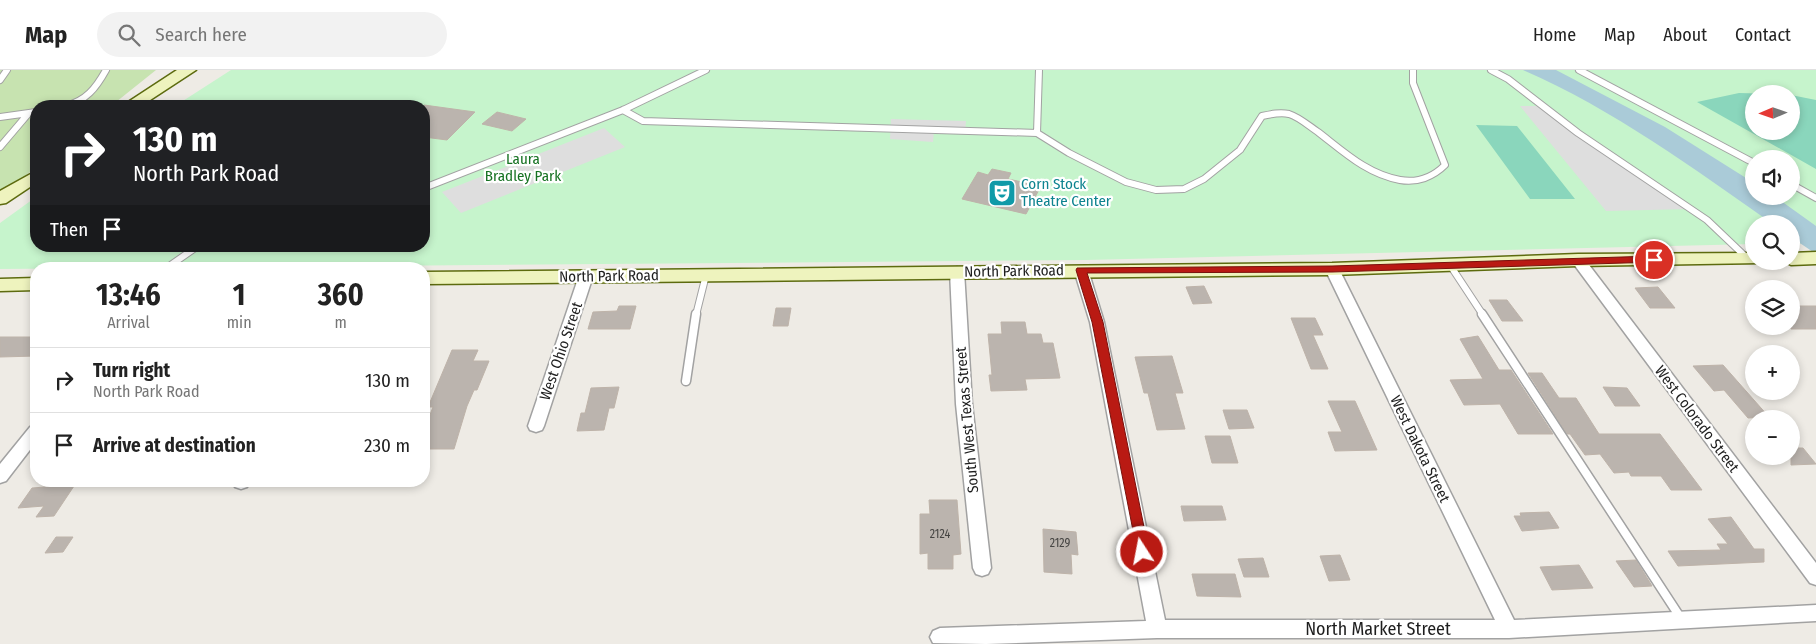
<!DOCTYPE html>
<html lang="en">
<head>
<meta charset="utf-8">
<style>
  :root { --surface:#fff; --page:#f2f2f2; --text:#222; --muted:#767676; --line:#e0e0e0 }
  body { margin:0; font-family:"Fira Sans Condensed",sans-serif; background:var(--page); color:var(--text); height:100vh; display:flex; flex-direction:column; font-size:19px; white-space:nowrap }
  * { box-sizing:border-box; margin:0 }
  p { font-size:16px; color:var(--muted) }
  .icon { flex:none; width:28px; height:28px; fill:none; stroke:currentColor; stroke-width:2; stroke-linecap:round; stroke-linejoin:round }
  .map { position:relative; flex:1; overflow:hidden }
  .panel { position:absolute; left:30px; top:192px; width:400px; height:225px; display:flex; flex-direction:column; background:var(--surface); border-radius:20px; box-shadow:0 2px 8px #0003 }
  .panel>* { flex:none }
  .top-card { position:absolute; left:30px; top:30px; width:400px; height:152px; border-radius:20px; box-shadow:0 2px 8px #0003; background:#202124; color:#fff; overflow:hidden }
  .needle { width:32px; rotate:268deg }
  .controls { position:absolute; left:1745px; top:15px; display:grid; gap:10px }
  .controls a { display:grid; place-items:center; width:55px; height:55px; border-radius:50%; background:var(--surface); box-shadow:0 2px 8px #0003; font-size:25px }
  .pin { position:absolute; display:grid; place-items:center; width:42px; height:42px; color:#fff; margin:-21px; border:2px solid #fff; border-radius:50%; box-shadow:0 1px 5px #0007 }
  .me { position:absolute; width:55px; margin:-28px; rotate:349deg; stroke-linejoin:round; filter:drop-shadow(0 0 4px #0008) }
  .turn { display:flex; align-items:center; gap:18px; height:105px; padding:0 20px; font-size:22px }
  .turn .icon { width:65px; height:65px; stroke-width:2.5 }
  .turn b { display:block; font-size:35px; line-height:42px }
  .then { display:flex; align-items:center; height:48px; padding:0 20px; background:#0003; gap:10px; font-size:19px }
  .eta { display:flex; justify-content:space-evenly; align-items:center; height:85px; text-align:center }
  .eta b { font-size:30px; font-weight:700; line-height:35px }
  ul { padding:0; list-style:none }
  li { display:flex; align-items:center; gap:15px; height:65px; padding:0 20px; border-top:1px solid var(--line) }
  li div { flex:1 }
  li b { display:block; font-size:19px }
  li em { font-style:normal }
  header { display:flex; align-items:center; gap:30px; box-sizing:border-box; height:70px; padding:0 25px; background:var(--surface); border-bottom:1px solid var(--line) }
  header strong { font-size:24px }
  nav { display:flex; gap:28px; margin-inline-start:auto; font-size:18px }
  .search { width:350px; height:45px; background:var(--page); display:flex; align-items:center; gap:12px; box-sizing:border-box; padding:0 18px; border-radius:28px; color:var(--muted); font-size:19px }
  .map>svg:first-child { display:block }
  .grass { fill:#c7e3b0 }
  .park { fill:#c6f4cc; fill-rule:evenodd }
  .pitch { fill:#8ad6bc }
  .parking { fill:#dedede }
  .water { fill:#aacbd8 }
  .building { fill:#bbb4ae; stroke:#beb3a9 }
  .lines { fill:none; stroke-linecap:round; stroke-linejoin:round }
  .lane-far1-casing { stroke:#a2a2a2; stroke-width:8 }
  .lane-casing { stroke:#a2a2a2; stroke-width:11 }
  .street-casing { stroke:#a2a2a2; stroke-width:3 }
  .secondary-casing { stroke:#5d6b0f; stroke-width:3 }
  .lane-far1 { stroke:#fff; stroke-width:6 }
  .lane { stroke:#fff; stroke-width:8 }
  .street { fill:#fff; fill-rule:evenodd }
  .secondary { fill:#eef3be; fill-rule:evenodd }
  .route { fill:#b91a13; stroke:#78110c }
  .labels { text-anchor:middle; stroke-width:4.5; stroke-linejoin:round; paint-order:stroke }
  .number-label { font-size:12px; fill:#454442 }
  .park-label { font-size:15px; fill:#167222; stroke:#fff }
  .culture-label { font-size:15px; fill:#0d838f; stroke:#fff; text-anchor:start }
  .street-label { font-size:15px; fill:#1e1e1e; stroke:#fff }
  .near-street-label { font-size:18px; fill:#1e1e1e; stroke:#fff }
</style>
</head>
<body>
<header>
<strong>Map</strong>
<div class="search"><svg class="icon" aria-label="search" viewBox="0 0 24 24"><circle cx="10" cy="10" r="6"/><path d="M15 15l6 6"/></svg>Search here</div>
<nav><a>Home</a><a>Map</a><a>About</a><a>Contact</a></nav>
</header>
<div class="map">
<svg width="1816" height="574" viewBox="0 0 1816 574">
  <rect width="100%" height="100%" fill="#eeebe5"/>
  <path class="grass" d="M0,0H156L111,36H36V97L0,126Z"/>
  <path class="park" d="M231,0H1816V173L1791,174V154H1754V174L1086,190L0,199V153L36,127V176H424V36H175ZM1754,24H1791V61H1754ZM1754,89H1791V126H1754Z"/>
  <path class="pitch" d="M1739,23L1779,24H1754V61H1791V25L1816,30V99L1697,32Z
    M1476,55L1517,56L1575,129H1530Z"/>
  <path class="parking" d="M1520,36H1542L1691,139L1606,141Z
    M891,49L966,51L965,62L934,61L933,72L890,69Z
    M604,58L625,77L461,143L442,122Z"/>
  <path class="water" d="M1523,0H1556L1665,57L1754,113V126H1774L1816,156V184L1791,167V154H1773C1693,98 1613,39 1523,0Z"/>
  <path class="building" d="M424,35L475,42L447,70L424,67Z
    M497,42L526,49L512,61L482,54Z
    M992,99L1011,103L1008,109L1041,116L1026,144L962,129L978,102L988,105Z
    M1204,216L1212,233L1193,234L1186,217Z
    M1658,217L1675,238H1650L1635,218Z
    M1489,230H1507L1523,251H1502Z
    M619,236H636L630,259H588L593,242L617,241Z
    M1791,236H1816V259H1791Z
    M776,238H791L788,256H773Z
    M1291,248H1315L1323,265H1313L1328,299H1311Z
    M1001,252H1025L1027,264H1041L1043,273H1053L1060,308L1025,309L1027,320L991,321L989,305H992L988,264H1002Z
    M1478,266L1499,300H1511L1553,364H1518L1500,334L1464,335L1450,310L1483,309L1460,269Z
    M0,267H36V286L0,287Z
    M452,280H478L473,291H489L477,320H474L467,336L454,379H424V360L433,337H428Z
    M1172,286L1183,323H1175L1185,359L1157,360L1148,323H1144L1135,287Z
    M1723,295L1769,347L1748,348L1724,320L1714,321L1693,296Z
    M1528,303H1542L1559,328H1576L1599,364H1660L1702,420H1671L1661,406H1631L1629,402L1614,403L1600,384L1585,385L1570,364H1567Z
    M619,317L614,338H609L604,360L577,361L581,343H585L591,318Z
    M1603,317L1627,318L1640,336H1615Z
    M1328,331H1355L1377,380L1335,381L1328,362H1342Z
    M1223,340H1247L1254,358L1229,359Z
    M1205,366H1230L1238,393H1212Z
    M1791,378H1803L1816,394L1791,395Z
    M61,411L76,413L54,446L36,447L44,436L18,438L32,418L58,416Z
    M929,430H957L961,484L953,485V499H928V483L920,484V444H930Z
    M1181,436H1222L1226,450L1184,451Z
    M1549,442L1559,458L1522,461L1514,446H1521L1520,443Z
    M1731,447L1754,479H1764V492L1678,496L1668,481L1721,480L1717,474H1728L1708,449Z
    M1043,459L1076,462L1078,485L1071,484L1072,504L1044,502Z
    M56,467H73L63,482L45,483Z
    M1340,485L1350,510L1329,511L1320,486Z
    M1263,488L1269,507H1244L1238,489Z
    M1636,490L1652,516L1634,517L1616,491Z
    M1579,495L1593,518L1552,520L1540,497Z
    M1192,504H1235L1241,527L1197,526Z"/>
  <g class="lines">
    <defs>
      <path id="lane-far1" d="M1491,0L1508,9L1578,63L1707,150L1748,189
        M1579,0L1754,93
        M0,10L7,0
        M65,36C86,31 96,18 106,0
        M623,40L643,51L1037,63L1069,83L1126,112L1156,120L1184,119L1204,109L1240,80L1262,46C1271,44 1280,42 1289,44C1299,47 1309,56 1318,62C1344,82 1367,104 1400,110C1417,113 1433,107 1445,95L1413,13V0
        M0,47L36,42
        M1037,63L1039,0
        M0,77L28,44
        M1791,114L1816,128
        M424,118L623,40L706,0
        M1450,195L1483,245
        M165,199L198,176
        M696,245L706,205"/>
      <path id="lane" d="M1482,244L1682,550
        M686,311L696,244"/>
      <path id="street" d="M1578,186L1583,187L1816,493V515L1810,513L1573,193L1571,190L1573,187Z
        M1332,195L1339,199L1514,550L1816,535V551L1509,568H1157L986,574L933,573L930,567L933,561L940,558L1146,551L1090,252L1074,200L1081,196L1088,200L1104,252L1165,550H1495L1325,199Z
        M957,197L964,201L972,334L991,498L988,504L982,506L976,504L973,498L956,334L950,201Z
        M586,202L593,206L544,356L542,360L536,362L530,360L528,356L579,206Z
        M36,355V372L6,411L0,413V394L30,357Z
        M233,411H250L247,417L241,419L235,417Z"/>
      <path id="secondary" d="M177,0H196L141,36H122Z
        M36,101V113L6,133L0,134V121Z
        M1816,182V194L1791,195L1783,191H1791V183Z
        M1754,183V191H1762L1761,193L1578,196L1332,205L424,214V202L1332,193L1578,184Z
        M36,208V220L0,221V209Z"/>
    </defs>
    <use href="#lane-far1" class="lane-far1-casing"/>
    <use href="#lane" class="lane-casing"/>
    <use href="#street" class="street-casing"/>
    <use href="#secondary" class="secondary-casing"/>
    <use href="#lane-far1" class="lane-far1"/>
    <use href="#lane" class="lane"/>
    <use href="#street" class="street"/>
    <use href="#secondary" class="secondary"/>
  </g>
  <path class="route" d="M1654,186L1659,190L1657,192L1332,202L1087,203L1103,252L1149,482L1147,486H1138L1092,252L1076,200L1077,198L1332,196Z"/>
  <defs>
    <symbol id="theatre-square" viewBox="-11 -11 22 22"><rect x="-9" y="-9" width="18" height="18" rx="4" fill="#0f9aa8" stroke="#fff"/><path d="M-5-5.5Q0-4 5-5.5V0Q5 5 0 6Q-5 5-5 0ZM-3.3-2.5H-1v1.5H-3.3ZM1-2.5H3.3v1.5H1ZM-2.8 1Q0 5.5 2.8 1Z" fill="#fff"/></symbol>
  </defs>
  <g fill-rule="evenodd">
    <use href="#theatre-square" x="986" y="107" width="32" height="32"/>
  </g>
  <g class="labels">
    <g class="number-label">
      <text x="940" y="468">2124</text>
      <text x="1060" y="477">2129</text>
    </g>
    <g class="park-label">
      <text x="523" y="94">Laura<tspan x="523" dy="17">Bradley Park</tspan></text>
    </g>
    <g class="culture-label">
      <text x="1021" y="119">Corn Stock<tspan x="1021" dy="17">Theatre Center</tspan></text>
    </g>
    <g class="street-label">
      <text transform="translate(1014 201) rotate(-1)" y="5">North Park Road</text>
      <text transform="translate(609 206) rotate(-1)" y="5">North Park Road</text>
      <text transform="translate(561 281) rotate(-71)" y="5">West Ohio Street</text>
      <text transform="translate(1697 349) rotate(53)" y="5">West Colorado Street</text>
      <text transform="translate(967 350) rotate(-95)" y="5">South West Texas Street</text>
      <text transform="translate(1420 379) rotate(64)" y="5">West Dakota Street</text>
    </g>
    <g class="near-street-label">
      <text x="1378" y="565">North Market Street</text>
    </g>
  </g>
</svg>
<div class="controls">
<a><svg class="needle" viewBox="-14 -14 28 28"><path d="M0-13l5 13h-10z" fill="#e53935"/><path d="M0 13l5-13h-10z" fill="#767676"/></svg></a>
<a><svg class="icon" aria-label="sound" viewBox="0 0 24 24"><path d="M4 9h4l5-4v14l-5-4H4zM17 9q2 3 0 6"/></svg></a>
<a><svg class="icon" aria-label="search" viewBox="0 0 24 24"><circle cx="10" cy="10" r="6"/><path d="M15 15l6 6"/></svg></a>
<a><svg class="icon" aria-label="layers" viewBox="0 0 24 24"><path d="M12 4l9 5-9 5-9-5zM3 14l9 5 9-5"/></svg></a>
<a>+</a>
<a>−</a>
</div>
<div class="pin" style="left:1654px;top:190px;background:#d93025"><svg class="icon" aria-label="arrive" viewBox="0 0 24 24"><path d="M6 21V4h12l-3 4 3 4H6"/></svg></div>
<svg class="me" style="left:1142px;top:482px" viewBox="-20 -20 40 40"><circle r="17" fill="#b91a13" stroke="#fff" stroke-width="3"/><path d="M0-11L8 9 0 5-8 9z" fill="#fff"/></svg>
<div class="top-card">
<div class="turn"><svg class="icon" aria-label="right" viewBox="0 0 24 24"><path d="M7 20v-9h11M14 6l5 5-5 5"/></svg><div><b>130 m</b>North Park Road</div></div>
<div class="then">Then<svg class="icon" aria-label="arrive" viewBox="0 0 24 24"><path d="M6 21V4h12l-3 4 3 4H6"/></svg></div>
</div>
<section class="panel">
<div class="eta">
<div><b>13:46</b><p>Arrival</p></div>
<div><b>1</b><p>min</p></div>
<div><b>360</b><p>m</p></div>
</div>
<ul>
<li><svg class="icon" aria-label="right" viewBox="0 0 24 24"><path d="M7 20v-9h11M14 6l5 5-5 5"/></svg><div><b>Turn right</b><p>North Park Road</p></div><em>130 m</em></li>
<li><svg class="icon" aria-label="arrive" viewBox="0 0 24 24"><path d="M6 21V4h12l-3 4 3 4H6"/></svg><div><b>Arrive at destination</b></div><em>230 m</em></li>
</ul>
</section>
</div>
</body>
</html>
